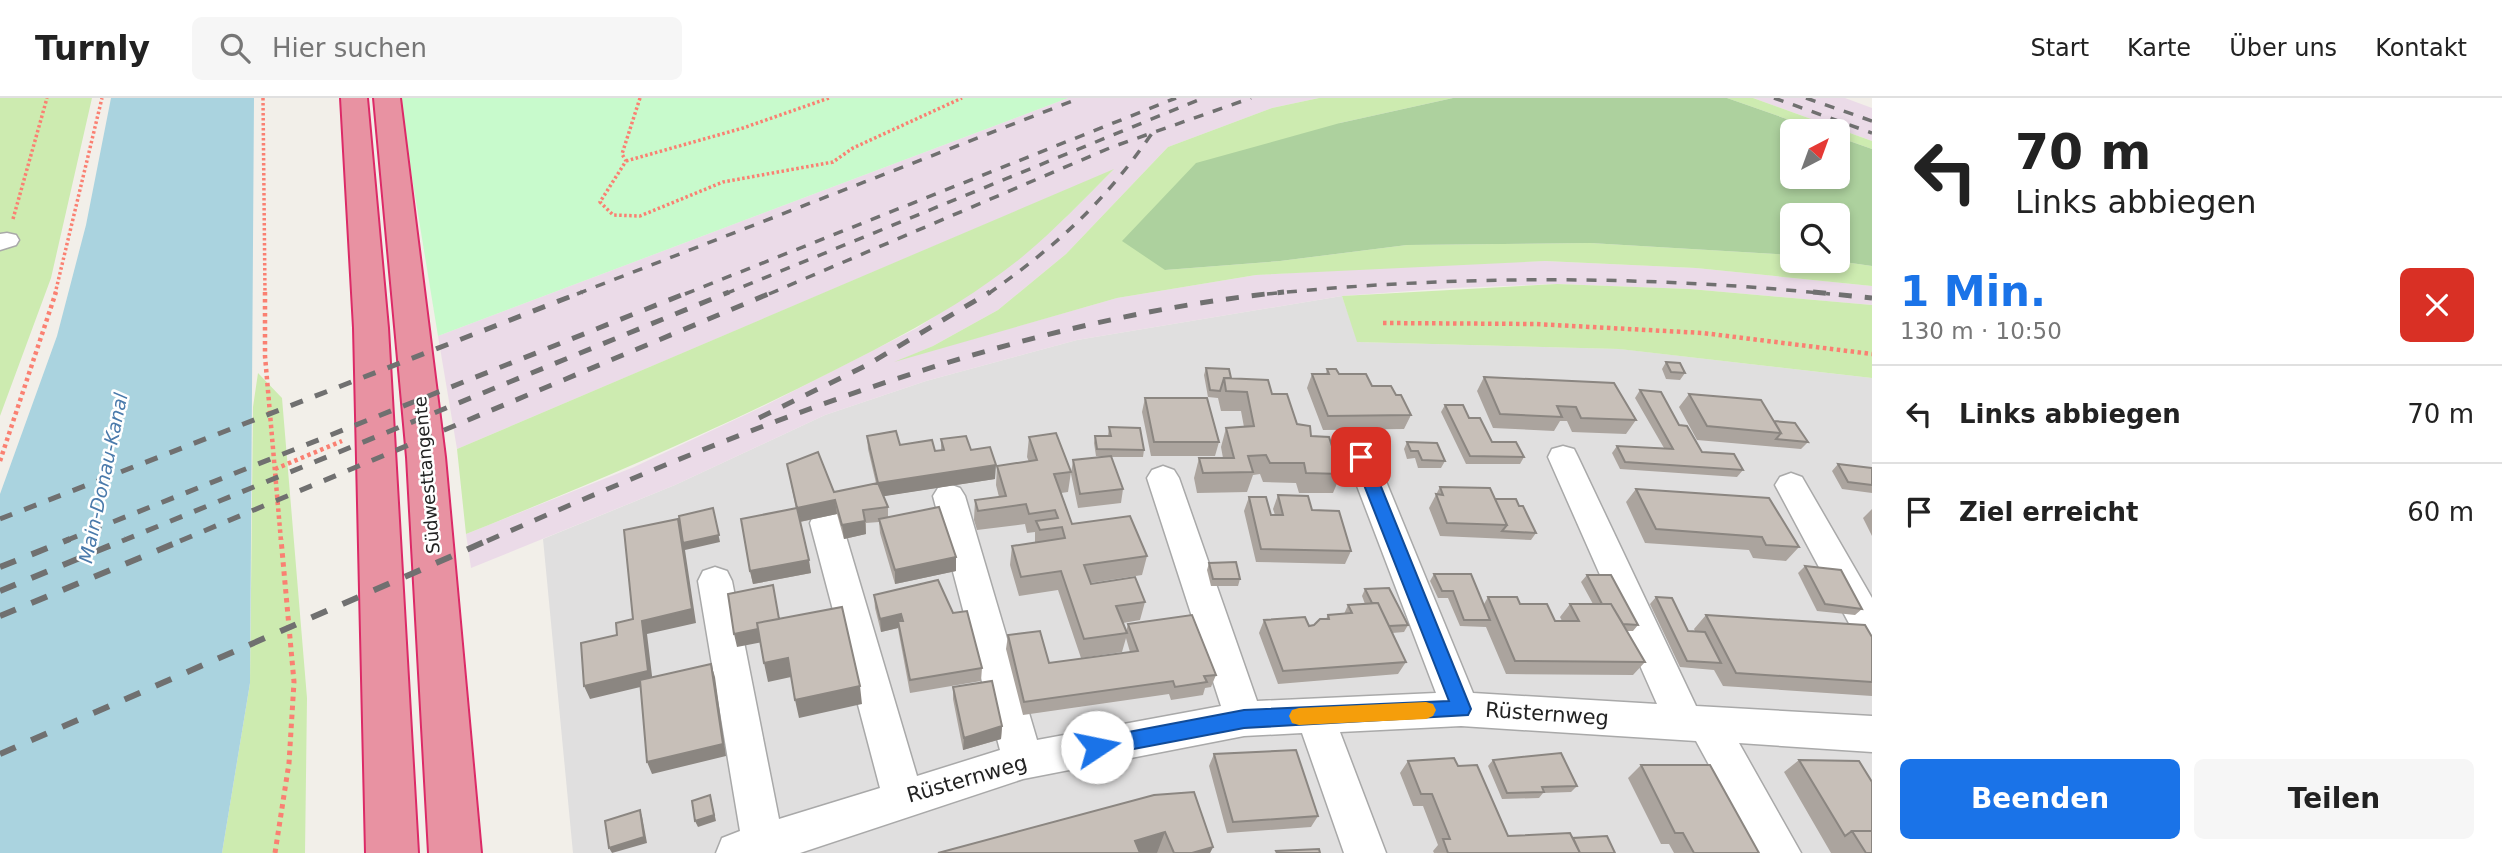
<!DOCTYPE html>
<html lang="de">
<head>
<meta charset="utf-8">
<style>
  :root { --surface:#fff; --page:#f6f6f6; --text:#222; --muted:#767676; --line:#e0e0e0; --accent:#1a73e8 }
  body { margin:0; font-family:"DejaVu Sans",sans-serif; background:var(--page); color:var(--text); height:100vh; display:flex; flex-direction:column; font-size:26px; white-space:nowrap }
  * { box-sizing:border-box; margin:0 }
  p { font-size:23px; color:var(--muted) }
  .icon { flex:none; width:38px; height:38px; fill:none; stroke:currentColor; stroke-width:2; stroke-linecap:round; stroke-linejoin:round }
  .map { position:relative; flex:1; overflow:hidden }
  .panel { display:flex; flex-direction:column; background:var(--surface); width:630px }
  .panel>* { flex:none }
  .hud { background:#fff; color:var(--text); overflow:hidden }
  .needle { width:46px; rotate:41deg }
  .controls { position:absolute; left:1780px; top:21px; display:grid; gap:14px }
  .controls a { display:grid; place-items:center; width:70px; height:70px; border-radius:10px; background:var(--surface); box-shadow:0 4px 10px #0003; font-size:35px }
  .pin { position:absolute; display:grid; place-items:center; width:60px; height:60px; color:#fff; margin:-30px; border-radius:14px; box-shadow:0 4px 10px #0006 }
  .me { position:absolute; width:77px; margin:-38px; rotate:79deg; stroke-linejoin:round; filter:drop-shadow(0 0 5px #0008) }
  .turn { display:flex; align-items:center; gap:24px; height:147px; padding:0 28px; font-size:32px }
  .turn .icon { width:91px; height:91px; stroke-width:2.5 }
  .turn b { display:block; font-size:49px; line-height:60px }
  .round { display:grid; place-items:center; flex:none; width:74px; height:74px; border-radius:10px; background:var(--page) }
  .headline { display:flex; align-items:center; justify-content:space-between; height:119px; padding:0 28px }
  h1 { font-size:42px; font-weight:700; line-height:52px; color:var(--accent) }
  .button { display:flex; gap:14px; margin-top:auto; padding:14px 28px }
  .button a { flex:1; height:80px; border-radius:10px; background:var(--accent); color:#fff; font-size:28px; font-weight:700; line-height:80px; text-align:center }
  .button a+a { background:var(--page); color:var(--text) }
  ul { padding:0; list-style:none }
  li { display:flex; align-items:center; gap:21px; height:98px; padding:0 28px; border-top:2px solid var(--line) }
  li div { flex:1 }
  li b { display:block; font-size:26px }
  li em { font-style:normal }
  header { display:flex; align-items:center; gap:42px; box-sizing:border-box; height:98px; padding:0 35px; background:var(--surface); border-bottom:2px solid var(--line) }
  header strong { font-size:33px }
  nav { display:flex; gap:38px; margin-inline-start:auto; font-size:24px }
  .search { width:490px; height:63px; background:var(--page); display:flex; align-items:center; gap:18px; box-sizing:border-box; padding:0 24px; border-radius:10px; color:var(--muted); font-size:26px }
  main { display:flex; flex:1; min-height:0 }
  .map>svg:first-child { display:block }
  .residential { fill:#e0dfdf }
  .industrial { fill:#ebdbe8 }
  .grass { fill:#cdebb0 }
  .forest { fill:#add19e }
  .park { fill:#c8facc }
  .water { fill:#aad3df }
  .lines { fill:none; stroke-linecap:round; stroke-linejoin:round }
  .minor-casing { stroke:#a9a9a9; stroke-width:3 }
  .highway-casing { stroke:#dc2a67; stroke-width:4 }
  .path-far2 { stroke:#fa8072; stroke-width:3.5; stroke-dasharray:2.5 2.5; stroke-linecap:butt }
  .path-far1 { stroke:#fa8072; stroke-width:4.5; stroke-dasharray:3.5 3.5; stroke-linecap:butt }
  .path { stroke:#fa8072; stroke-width:5; stroke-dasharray:4.5 4.5; stroke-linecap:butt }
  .minor { fill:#fff; fill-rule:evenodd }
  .highway { fill:#e892a2; fill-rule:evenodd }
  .rail-far2 { stroke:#707070; stroke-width:3.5; stroke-dasharray:10 10; stroke-linecap:butt }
  .rail-far1 { stroke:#707070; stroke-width:5; stroke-dasharray:13 13; stroke-linecap:butt }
  .rail { stroke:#707070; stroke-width:6; stroke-dasharray:17 17; stroke-linecap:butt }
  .wall { fill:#aba49e }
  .shaded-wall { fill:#8b8681 }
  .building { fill:#c7bfb8; stroke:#8b8681; stroke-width:2 }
  .route { fill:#1a73e8; stroke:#114b97; stroke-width:2 }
  .slow { fill:#f59e0b }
  .labels { text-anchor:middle; stroke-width:5; stroke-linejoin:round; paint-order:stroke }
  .street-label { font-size:18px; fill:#222; stroke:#fff }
  .water-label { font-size:19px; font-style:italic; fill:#4a7aab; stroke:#fff }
  .near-street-label { font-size:21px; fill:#222; stroke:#fff }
</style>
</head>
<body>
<header>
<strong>Turnly</strong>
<div class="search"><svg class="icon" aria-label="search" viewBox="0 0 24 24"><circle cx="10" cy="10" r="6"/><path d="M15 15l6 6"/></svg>Hier suchen</div>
<nav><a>Start</a><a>Karte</a><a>Über uns</a><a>Kontakt</a></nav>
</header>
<main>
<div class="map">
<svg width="1872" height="755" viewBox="0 0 1872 755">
  <rect width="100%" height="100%" fill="#f2efe9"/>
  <path class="residential" d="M1342,198L1358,244L1620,251L1872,280V755H573L543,441L675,387L825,317L926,283L1077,242Z"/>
  <path class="industrial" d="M1068,0H1319L1272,10L1168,49L1066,156L998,212L933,248L902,261L1117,200L1256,177L1421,167L1545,163L1696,170L1872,188V207L1690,191L1557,186L1452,190L1342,198L1077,242L926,283L825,317L675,387L471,470L466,436L634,369L766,307L917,230L994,180L1063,122L1113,72L457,351L438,238Z
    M1753,0H1845L1872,10V43Z"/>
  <path class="grass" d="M0,0H92L51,180L0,318Z
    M1319,0H1453L1340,25L1165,172L1280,163L1407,147L1590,145L1792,157V163H1837L1872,168V188L1696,170L1545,163L1256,177L1117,200L894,264L933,248L998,212L1066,156L1168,49L1272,10Z
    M1727,0H1753L1872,43V51L1838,39V33H1821Z
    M1114,71C1076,109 1038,150 993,181C943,217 888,245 833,273C713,334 591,386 466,436L457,351Z
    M1557,186L1690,191L1872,207V280L1619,251L1357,244L1342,198Z
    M258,275L282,300L307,600L305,755H222L250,585L253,309Z"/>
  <path class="forest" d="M1453,0H1727L1821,33H1792V79H1838V39L1872,51V168L1837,163L1838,117H1792V157L1590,145L1407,147L1280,163L1165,172L1122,143L1196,65L1340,25Z"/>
  <path class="park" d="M399,0H1068L438,238Z"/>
  <path class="water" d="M111,0H254L250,585L222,755H0V396L57,238L86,127Z"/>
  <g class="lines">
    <defs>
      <path id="minor" d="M7,135L16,137L19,142L16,147L0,152V136Z
        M1361,348L1372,351L1376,359L1473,595L1657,606L1548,359L1552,351L1563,348L1574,351L1578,359L1696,608L1872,618V654L1739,645L1801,755H1757L1696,643L1461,628L1340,634L1386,755H1344L1302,635L1244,638L1023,681L800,755H716L722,740L740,733L698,483L703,473L715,469L727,473L732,483L779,721L880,690L810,425L814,416L826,412L838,416L842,425L917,678L1000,652L933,398L938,390L949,386L960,390L965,398L1037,642L1221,608L1147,380L1152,372L1163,368L1174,372L1179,380L1257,603L1436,595L1346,359L1350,351Z
        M1791,375L1802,379L1872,500V548L1859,544L1775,387L1780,379Z"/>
      <path id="highway" d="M341,0H367L388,230L418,755H366L354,230Z
        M374,0H400L445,359L481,755H429L407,359Z"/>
    </defs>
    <use href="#minor" class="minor-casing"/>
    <use href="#highway" class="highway-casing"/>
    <path class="path-far2" d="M263,0L265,196
      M640,0L622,56L626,63L600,104L613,117L640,118L723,84L833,64L853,50L962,0
      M626,63L743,30L829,0
      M13,121L47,0
      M55,196L102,0"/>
    <path class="path-far1" d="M265,194V258L281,443
      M1383,225L1535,226L1703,235L1872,256
      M0,363L56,194
      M275,371L342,343"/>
    <path class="path" d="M275,755L289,665L294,584L281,441"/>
    <use href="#minor" class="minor"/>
    <use href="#highway" class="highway"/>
    <path class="rail-far2" d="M1774,0L1872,35
      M1806,0L1872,23
      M577,196L1080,0
      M685,196L1176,0
      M725,196L1203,0
      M769,196L1112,49L1251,0
      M988,196C1060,145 1105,104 1155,31
      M1267,196C1455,177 1642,177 1830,196"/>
    <path class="rail-far1" d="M1813,194L1872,200
      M759,320L867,267L990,194
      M0,421L582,194
      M65,443L689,194
      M122,443L729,194
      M180,443L773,194
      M487,443C743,331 1004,223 1284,194"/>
    <path class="rail" d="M0,469L70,441
      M0,493L126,441
      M0,518L185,441
      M0,656L491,441"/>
  </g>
  <path class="wall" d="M1666,264L1685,275L1680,282L1666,281L1662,271Z
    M1206,270L1272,296L1297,326L1311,338L1341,376L1333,395H1299L1296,385L1263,384L1260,376L1253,377L1247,394L1197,395L1194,380L1199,360H1223L1221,349L1226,330L1244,329L1241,313H1221L1218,300L1208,299L1204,277Z
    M1327,271L1339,276L1396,297L1411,317L1404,331L1323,332L1307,290L1312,276H1326Z
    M1484,279L1636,322L1626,336L1572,334L1567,323H1560L1554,333L1493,330L1477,293Z
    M1640,292L1679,327L1702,354L1743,372L1737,379L1620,371L1612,355L1617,348L1664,350L1635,300Z
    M1689,296L1774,323L1808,344L1801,351L1697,342L1679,309Z
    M1145,300L1219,344L1215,358H1151L1142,314Z
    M1445,307L1469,320L1492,344L1524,359L1520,366H1466L1441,314Z
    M1109,329L1144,352L1143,359H1111L1123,391L1121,405L1078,410L1071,376L1073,362L1104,359L1096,358L1094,345L1095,338H1108Z
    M867,338L900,347L935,353H941V341L971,352L995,381L883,398L888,409V419L956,473L895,486L880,435L879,424L866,425V436L844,441L837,416L800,424L811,475L753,486L750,473L796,411L787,366L834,394L876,385L868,351Z
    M1029,339L1071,374L1068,394L1061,395L1072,426L1147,458L1142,477L1090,485L1091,486L1145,504L1140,522L1123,525L1126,534L1128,526L1216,577L1211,589L1205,590L1203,597L1171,602L1169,596L1023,617L1006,551L1008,537L1049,565L1130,554L1126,540L1122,554L1081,560L1058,492L1019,498L1010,467L1012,448L1035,445V434L1027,435L1025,426L977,432L974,422L975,402L999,399L996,387L997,368L1029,364L1027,359Z
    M1407,344L1445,363L1441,370H1418L1415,360L1407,361L1404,351Z
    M1838,366L1872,370V395L1842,391L1832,373Z
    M1440,389L1495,401L1536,435L1531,442L1440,438L1429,410Z
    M1636,391L1799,449L1786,463L1753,460L1749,452L1645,445L1626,404Z
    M1278,397L1312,412L1351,453L1345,466L1256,464L1244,413L1249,399L1271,417H1275L1273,411Z
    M1872,411V438L1863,420Z
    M1209,465L1240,481L1238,488H1211L1207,472Z
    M1805,468L1862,511L1855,517L1817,513L1798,475Z
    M1434,476L1484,506L1488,499L1520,506L1555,523H1562L1560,519L1570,506H1593L1581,484L1587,477L1638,527L1633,533H1627L1645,564L1633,577L1506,576L1486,529L1460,528L1448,500H1438L1430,483Z
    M1365,491L1408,527L1404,534L1392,535L1406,564L1398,576L1278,586L1259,535L1264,522L1309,528L1314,527L1326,521L1328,517L1344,516L1348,507L1365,506L1362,498Z
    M874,497L953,515L982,570L981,583L910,595L899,536L898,530L881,534L875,510Z
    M1656,499L1688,533H1695L1694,531L1706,517L1872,539V598L1723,588L1714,572L1680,569L1650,506Z
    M953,589L1002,628L1001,641L963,652L953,601Z
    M1214,656L1318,718L1311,729L1227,735L1209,668Z
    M1493,662L1577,688L1571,694L1543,695L1539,700L1502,701L1488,668Z
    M1799,662L1872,755H1831L1784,674Z
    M1408,663L1458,668L1508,738L1573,740L1615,755H1434L1433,753L1438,747L1423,708H1413L1400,675Z
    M1641,667L1759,755H1674L1669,746H1661L1628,680Z
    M1154,697L1213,749L1210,755H938Z"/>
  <path class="shaded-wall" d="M996,367L995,381L879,399L878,385Z
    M835,402L837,416L799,424L797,410Z
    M713,410L720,444L685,452L696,525L647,536L653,586L590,601L584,588L642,523L678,421Z
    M865,423L866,436L844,441L842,427Z
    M956,459V473L895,486V472Z
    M809,462L811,475L753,486L750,473Z
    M901,516L902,529L898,523V530L881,534L880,521Z
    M780,527L783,540L737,549L734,536Z
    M788,560L791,579L768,584L764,565Z
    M711,566L715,579L726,658L652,676L647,664Z
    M860,588L862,606L799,620L795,602Z
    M1002,628L1001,641L963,652L964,640Z
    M710,697L716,723L698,729L695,723Z
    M640,712L642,718L647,745L612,755L609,750Z
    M1165,734L1157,755H1131L1135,743Z
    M1213,749L1210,755H1192Z"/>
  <path class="building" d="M1666,264L1680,265L1685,275L1671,274Z
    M1206,270L1229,271L1231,280H1224L1220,293L1210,292Z
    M1327,271H1336L1339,276H1366L1372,288H1391L1396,297H1401L1411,317L1328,318L1312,276H1329Z
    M1484,279L1614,285L1636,322L1581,320L1576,309L1557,308L1562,319L1500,316Z
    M1224,280L1268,282L1272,296H1287L1297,326L1310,328L1311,338L1329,339L1341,376L1306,375L1304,365H1270L1266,357L1248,358L1253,374L1203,375L1199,360H1234L1226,330L1254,328L1247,294L1226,293Z
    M1640,292L1661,294L1679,327L1687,328L1702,354L1734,356L1743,372L1625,364L1617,348L1673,351Z
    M1689,296L1761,302L1781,335L1707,328Z
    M1145,300H1207L1219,344H1154Z
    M1445,307H1463L1469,320H1480L1492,344H1516L1524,359L1470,358Z
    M1774,323L1795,325L1808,344L1776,341L1781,335Z
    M1109,329L1140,330L1144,352L1097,351L1095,338H1111Z
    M896,333L900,347L932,342L935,353L944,352L941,341L966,338L971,352L990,349L996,367L878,385L888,409L863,412L865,423L842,427L835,402L797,410L787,366L818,354L834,394L878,385L867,338Z
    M1056,335L1071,374L1054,376L1072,426L1130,418L1147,458L1084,467L1091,486L1135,479L1145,504L1116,508L1127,535L1084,541L1061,473L1021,479L1012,448L1065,440L1062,429L1040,432L1036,423L1058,420L1055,412L1029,416L1026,406L978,413L975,402L1006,398L997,368L1037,362L1029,339Z
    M1407,344L1437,345L1445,363L1422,362L1418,353H1411Z
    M1111,358L1123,391L1080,396L1073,362Z
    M1838,366L1872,370V387L1848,384Z
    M1440,389L1490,390L1507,427L1447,425L1436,396L1443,397Z
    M1636,391L1769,400L1799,449L1766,447L1762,439L1656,431Z
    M1278,397L1308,398L1312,412L1339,413L1351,453L1261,451L1249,399H1266L1271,417H1283Z
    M1495,401H1516L1519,408H1523L1536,435L1502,433L1507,427Z
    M939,409L956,459L895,472L879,421Z
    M713,410L719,437L683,445L679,418Z
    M797,410L809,462L750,473L741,421Z
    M678,421L692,511L642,523L648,573L584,588L581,545L617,537L616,525L633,521L624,432Z
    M1236,464L1240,481H1213L1209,465Z
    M1805,468L1841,472L1862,511L1825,506Z
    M1434,476H1471L1490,522H1464L1453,493H1442Z
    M1587,477H1611L1638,527L1623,526L1611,506H1602Z
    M938,482L953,515L967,513L982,570L910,582L898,523H903L901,516L880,521L874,497Z
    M773,487L779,521L757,525L758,531L734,536L728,496Z
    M1389,490L1408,527L1389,528L1378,505H1372L1365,491Z
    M1488,499H1517L1520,506H1547L1555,523H1579L1570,506H1611L1645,564L1515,563Z
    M1656,499L1672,500L1688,533L1705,534L1721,565L1687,563Z
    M1378,505L1406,564L1283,573L1264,522L1305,519L1309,528L1314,527L1320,521H1329L1328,517L1352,515L1348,507Z
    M842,509L860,588L795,602L788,560L764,565L757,525Z
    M1192,517L1216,577L1204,578L1207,584L1175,589L1173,583L1024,604L1008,537L1040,533L1049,565L1138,553L1128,526Z
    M1706,517L1865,527L1872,539V584L1736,575Z
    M711,566L723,646L647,664L640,582Z
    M992,583L1002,628L964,640L953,589Z
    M1296,652L1318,718L1233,724L1214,656Z
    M1561,655L1577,688L1542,689L1544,694L1507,695L1493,662Z
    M1454,660L1458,668L1477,667L1508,738L1570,735L1580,755H1448L1443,741H1450L1432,696H1421L1408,663Z
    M1799,662L1859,663L1872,684V733H1852L1845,738Z
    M1641,667H1710L1759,755H1694L1683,735H1675Z
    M1194,694L1213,749L1192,755H1174L1165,734L1135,743L1140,755H938L1154,697Z
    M710,697L714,717L695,723L692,703Z
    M640,712L644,739L609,750L605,723Z
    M1852,733H1872V755H1866Z
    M1607,738L1615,755H1580L1573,740Z
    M1319,751L1320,755H1277L1276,753Z"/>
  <path class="route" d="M1361,353L1369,359L1471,611L1468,617L1244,630L1097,658L1090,655L1087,649L1090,643L1097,640L1244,612L1449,603L1353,359Z"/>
  <path class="slow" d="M1426,604L1433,606L1436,612L1433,618L1426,621L1299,627L1292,625L1289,618L1292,612L1299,610Z"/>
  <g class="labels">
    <g class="street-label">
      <text transform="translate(427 377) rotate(-95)" y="6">Südwesttangente</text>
    </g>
    <g class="water-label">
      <text transform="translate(103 380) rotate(-78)" y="7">Main-Donau-Kanal</text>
    </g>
    <g class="near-street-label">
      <text transform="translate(1547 616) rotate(4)" y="7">Rüsternweg</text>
      <text transform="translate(967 681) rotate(-16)" y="7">Rüsternweg</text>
    </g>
  </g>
</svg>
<div class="controls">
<a><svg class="needle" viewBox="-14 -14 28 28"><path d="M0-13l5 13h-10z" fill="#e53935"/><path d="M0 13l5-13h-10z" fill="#767676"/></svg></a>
<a><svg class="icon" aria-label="search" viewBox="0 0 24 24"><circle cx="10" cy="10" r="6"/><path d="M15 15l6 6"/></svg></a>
</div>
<div class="pin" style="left:1361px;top:359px;background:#d93025"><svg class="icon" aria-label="arrive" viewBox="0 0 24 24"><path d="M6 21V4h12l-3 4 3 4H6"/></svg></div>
<svg class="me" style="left:1097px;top:649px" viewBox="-20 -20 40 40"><circle r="19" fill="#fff"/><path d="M0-13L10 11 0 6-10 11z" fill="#1a73e8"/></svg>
</div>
<section class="panel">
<div class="hud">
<div class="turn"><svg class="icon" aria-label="left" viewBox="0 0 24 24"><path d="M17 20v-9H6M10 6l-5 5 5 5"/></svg><div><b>70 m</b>Links abbiegen</div></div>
</div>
<div class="headline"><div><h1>1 Min.</h1><p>130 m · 10:50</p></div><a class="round" style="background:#d93025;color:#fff"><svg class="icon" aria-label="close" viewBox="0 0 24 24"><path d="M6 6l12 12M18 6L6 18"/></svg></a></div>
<ul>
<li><svg class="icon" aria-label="left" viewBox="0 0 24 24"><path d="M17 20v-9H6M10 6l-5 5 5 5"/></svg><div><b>Links abbiegen</b></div><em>70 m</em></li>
<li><svg class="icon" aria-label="arrive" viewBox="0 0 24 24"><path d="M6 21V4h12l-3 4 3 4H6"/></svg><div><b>Ziel erreicht</b></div><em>60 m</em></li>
</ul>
<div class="button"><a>Beenden</a><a>Teilen</a></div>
</section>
</main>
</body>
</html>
